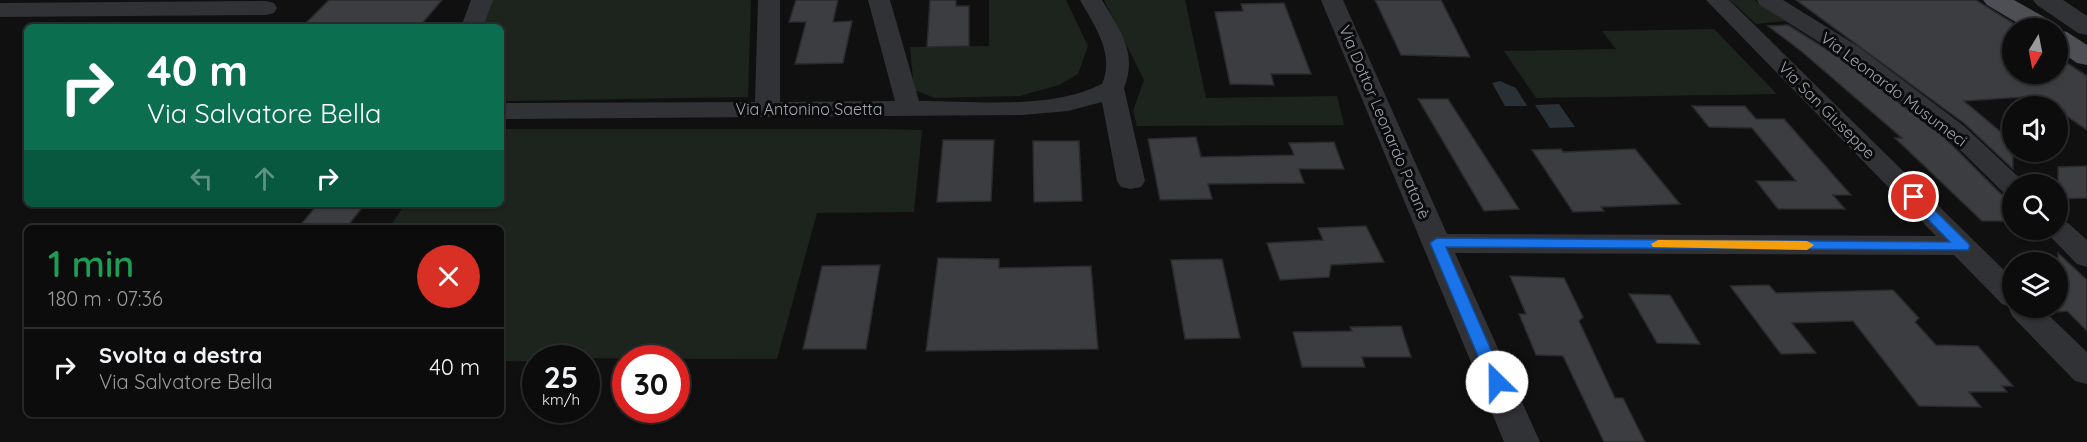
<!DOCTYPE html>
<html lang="it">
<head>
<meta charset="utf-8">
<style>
  :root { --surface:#0c0c0d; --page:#151516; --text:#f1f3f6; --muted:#9a9b9d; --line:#2c2c2e }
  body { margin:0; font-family:Quicksand,sans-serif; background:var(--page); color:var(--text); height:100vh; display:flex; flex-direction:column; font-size:22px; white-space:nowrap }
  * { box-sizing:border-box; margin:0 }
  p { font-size:20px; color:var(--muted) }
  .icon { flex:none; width:33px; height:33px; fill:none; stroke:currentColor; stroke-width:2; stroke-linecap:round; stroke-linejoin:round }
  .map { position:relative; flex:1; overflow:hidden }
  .sheet { position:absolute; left:24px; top:225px; width:480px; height:192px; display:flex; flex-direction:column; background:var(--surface); border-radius:9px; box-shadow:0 2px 4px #0004,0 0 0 2px var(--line) }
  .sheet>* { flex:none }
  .guide { position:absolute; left:24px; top:24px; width:480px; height:183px; border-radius:9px; box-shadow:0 2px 4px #0004,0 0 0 2px var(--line); background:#0b6e4f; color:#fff; overflow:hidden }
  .needle { width:39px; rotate:190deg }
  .buttons { position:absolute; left:2002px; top:18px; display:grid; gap:12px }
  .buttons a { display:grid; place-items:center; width:66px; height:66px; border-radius:50%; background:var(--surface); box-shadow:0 2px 4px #0004,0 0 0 2px var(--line); font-size:30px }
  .speed { position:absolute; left:522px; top:345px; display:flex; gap:12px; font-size:30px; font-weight:700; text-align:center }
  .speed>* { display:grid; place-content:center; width:78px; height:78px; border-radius:50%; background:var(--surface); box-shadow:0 2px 4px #0004,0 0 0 2px var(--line); line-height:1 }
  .speed small { font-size:15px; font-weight:400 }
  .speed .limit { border:9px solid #d22; background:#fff; color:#111 }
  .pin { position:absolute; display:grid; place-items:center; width:51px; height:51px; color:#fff; margin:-26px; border:3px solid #fff; border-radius:50%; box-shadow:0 2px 6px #0007 }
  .me { position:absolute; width:66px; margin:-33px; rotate:337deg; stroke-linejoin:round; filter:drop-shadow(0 0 4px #0008) }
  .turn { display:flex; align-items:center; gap:21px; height:126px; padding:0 24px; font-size:27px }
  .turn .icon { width:78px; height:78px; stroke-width:2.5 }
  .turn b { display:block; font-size:42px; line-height:51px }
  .lanes { display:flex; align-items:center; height:57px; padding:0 24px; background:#0003; justify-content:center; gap:30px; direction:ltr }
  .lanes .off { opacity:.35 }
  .round { display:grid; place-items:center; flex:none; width:63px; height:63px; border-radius:32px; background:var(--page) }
  .overview { display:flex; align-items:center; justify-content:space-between; height:102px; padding:0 24px }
  h1 { font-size:36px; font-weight:600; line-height:45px; color:#1e9e55 }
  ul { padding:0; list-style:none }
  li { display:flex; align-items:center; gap:18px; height:78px; padding:0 24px; border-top:2px solid var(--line) }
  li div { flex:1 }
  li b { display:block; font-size:22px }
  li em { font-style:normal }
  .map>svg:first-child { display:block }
  .green { fill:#1c241d }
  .water { fill:#293036 }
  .building { fill:#3c3d41; stroke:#2a2a2d; stroke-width:1.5 }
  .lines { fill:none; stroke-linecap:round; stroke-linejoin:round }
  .minor { fill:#313236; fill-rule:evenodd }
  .tertiary { fill:#313236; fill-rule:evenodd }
  .primary { fill:#4d4f55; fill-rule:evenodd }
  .route { fill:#1a73e8; stroke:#114b97; stroke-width:1.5 }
  .slow { fill:#f59e0b }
  .labels { text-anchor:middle; stroke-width:6; stroke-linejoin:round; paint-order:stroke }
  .street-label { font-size:16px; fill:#a2a6b2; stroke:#0b0b0c }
</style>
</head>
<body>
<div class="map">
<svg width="2087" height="442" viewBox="0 0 2087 442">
  <rect width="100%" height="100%" fill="#101011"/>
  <path class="green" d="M492,0H751L748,97L501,101V27H483Z
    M989,0H1066L1088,46L1078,74L1059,85L1020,96L935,98L914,90L910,47L989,46Z
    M1104,0H1185L1206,98L1337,96L1344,125L1137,126L1133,111L1144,80Z
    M1730,0H1754L1786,21L1756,24Z
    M1714,29L1777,94L1536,98L1504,51L1616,49L1602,31Z
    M501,129H874L922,130L914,212L817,213L777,359L536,358L535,361H501V228H389L405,204H501Z"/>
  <path class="water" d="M1500,81L1516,88L1527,106H1505L1492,83Z
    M1559,104L1575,127L1550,128L1535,105Z"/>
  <path class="building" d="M329,0H442L419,27H302Z
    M796,0H838L833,22L852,21L843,63L795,64L806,22H789Z
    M930,0H956V6H969V46L927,47Z
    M1375,0H1441L1470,57L1401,55Z
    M1796,0H1976L2013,23V74H2058V57L2087,76V130L2058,110V106H2053L2038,96L1964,101L2013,142V169L1965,124Z
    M1284,3L1311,74H1271L1274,85L1230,84L1215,12L1243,11L1241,4Z
    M1788,25L1842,59L1945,138L2001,194L2013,196V221H1982L1895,138H1902L1801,51L1768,26Z
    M1418,99H1448L1519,209L1484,211Z
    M1692,106H1745L1756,119H1784L1851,195H1833L1845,209H1778L1756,181H1796L1752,128L1709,127Z
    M1196,137L1201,157L1294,155L1289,143L1334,142L1344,169H1299L1304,183L1208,184L1212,199L1160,200L1148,139Z
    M943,140H994L991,201L937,202Z
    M1033,141H1079L1082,201L1034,202Z
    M1561,149L1563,152L1635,149L1680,204L1601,207L1604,211L1573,212L1532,150Z
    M2087,166V198L2058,199V167Z
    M318,204H365L346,228H298Z
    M1366,226L1384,262L1331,265L1329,277L1280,280L1267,243L1323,240L1318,228Z
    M2058,253L2087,280V331L2067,311L2058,312Z
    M938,258L999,259V268L1091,266L1098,349L926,351Z
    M1222,259L1240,338L1185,339L1171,260Z
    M880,265L866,349H803L822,266Z
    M1510,276L1564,278L1583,317L1579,321L1615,398H1623L1645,442H1604L1563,356L1536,355L1519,314H1526Z
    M1769,285L1776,293L1893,290L1919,318L1915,322L1936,345L1978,346L2013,386H2002L2007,392H1969L1981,407L1919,406L1853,321L1792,323L1816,353L1781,354L1730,286Z
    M1629,294L1670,295L1700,344L1657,343Z
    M1401,326L1411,357H1362L1365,367H1302L1293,332L1352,331L1350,327Z"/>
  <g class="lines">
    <path class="minor" d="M471,0H493L483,27H461Z
      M758,0H780V102L895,101L868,0H890L919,101C976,101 1051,110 1102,84C1115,53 1095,27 1080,0H1102C1120,31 1138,52 1124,88L1145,181L1141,187L1131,189L1121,187L1117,181L1102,102L1068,111L1022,115L501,119V103L755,102Z
      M1321,0H1343L1447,234L1936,236L1706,0H1729L2013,279V308H2041L2087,352V384L2075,381L2012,316L2008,306L2002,304L1954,255L1455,253L1540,442H1504Z
      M1757,0H1783L1859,47L1964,126L2026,184H2013V194L2003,192L1946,136L1843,57L1760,5Z
      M266,1L274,3L277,8L274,13L266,15L0,17V3Z
      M2058,220L2068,223L2087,240V267L2077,264L2044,230H2058Z"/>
    <path class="tertiary" d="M2033,0H2063L2087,16V35L2078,33L2037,5Z"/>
    <path class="primary" d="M1983,0H2014L2053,22L2057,28H2026L1987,5Z
      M2058,30L2067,32L2087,45V65L2077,63L2058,50Z"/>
  </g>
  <path class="route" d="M1914,193L1918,194L1968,243L1970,246L1968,250L1446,247L1505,382L1502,386H1491L1489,382L1430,243L1437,238L1950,242L1909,200L1907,197L1909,194Z"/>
  <path class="slow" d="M1658,240L1807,241L1814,245L1807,250L1653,247L1651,244Z"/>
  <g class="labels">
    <g class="street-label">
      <text transform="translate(1894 89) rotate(37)" y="6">Via Leonardo Musumeci</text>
      <text x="809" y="115">Via Antonino Saetta</text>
      <text transform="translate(1827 110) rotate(45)" y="6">Via San Giuseppe</text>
      <text transform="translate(1385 122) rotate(67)" y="6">Via Dottor Leonardo Patanè</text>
    </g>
  </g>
</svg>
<div class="buttons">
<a><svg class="needle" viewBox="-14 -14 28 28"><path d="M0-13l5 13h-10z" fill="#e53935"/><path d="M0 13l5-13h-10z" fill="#9a9b9d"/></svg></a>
<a><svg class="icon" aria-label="sound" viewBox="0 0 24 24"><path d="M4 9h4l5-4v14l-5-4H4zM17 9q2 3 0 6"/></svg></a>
<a><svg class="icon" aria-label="search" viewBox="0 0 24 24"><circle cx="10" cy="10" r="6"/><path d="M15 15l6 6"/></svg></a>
<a><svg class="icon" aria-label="layers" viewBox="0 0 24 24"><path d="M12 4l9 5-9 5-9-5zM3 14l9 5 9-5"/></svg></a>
</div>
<div class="speed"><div>25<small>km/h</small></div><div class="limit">30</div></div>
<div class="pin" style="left:1914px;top:197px;background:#d93025"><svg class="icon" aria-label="arrive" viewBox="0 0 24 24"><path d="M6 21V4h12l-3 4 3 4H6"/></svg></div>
<svg class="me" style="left:1497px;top:382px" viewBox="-20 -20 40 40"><circle r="19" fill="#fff"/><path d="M0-13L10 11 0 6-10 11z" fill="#1a73e8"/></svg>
<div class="guide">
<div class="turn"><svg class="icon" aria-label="right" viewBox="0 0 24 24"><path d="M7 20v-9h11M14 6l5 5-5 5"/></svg><div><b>40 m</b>Via Salvatore Bella</div></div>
<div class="lanes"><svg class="icon off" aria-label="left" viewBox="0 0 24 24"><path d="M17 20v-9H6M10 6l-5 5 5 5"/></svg><svg class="icon off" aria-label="ahead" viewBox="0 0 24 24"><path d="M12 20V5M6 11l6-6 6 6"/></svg><svg class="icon" aria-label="right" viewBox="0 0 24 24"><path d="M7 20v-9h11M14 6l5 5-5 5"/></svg></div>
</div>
<section class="sheet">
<div class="overview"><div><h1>1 min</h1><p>180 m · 07:36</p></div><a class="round" style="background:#d93025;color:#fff"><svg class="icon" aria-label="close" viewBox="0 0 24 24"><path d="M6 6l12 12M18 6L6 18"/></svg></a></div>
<ul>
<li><svg class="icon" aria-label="right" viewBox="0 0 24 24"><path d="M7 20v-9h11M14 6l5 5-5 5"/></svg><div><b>Svolta a destra</b><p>Via Salvatore Bella</p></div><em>40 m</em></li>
</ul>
</section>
</div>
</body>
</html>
